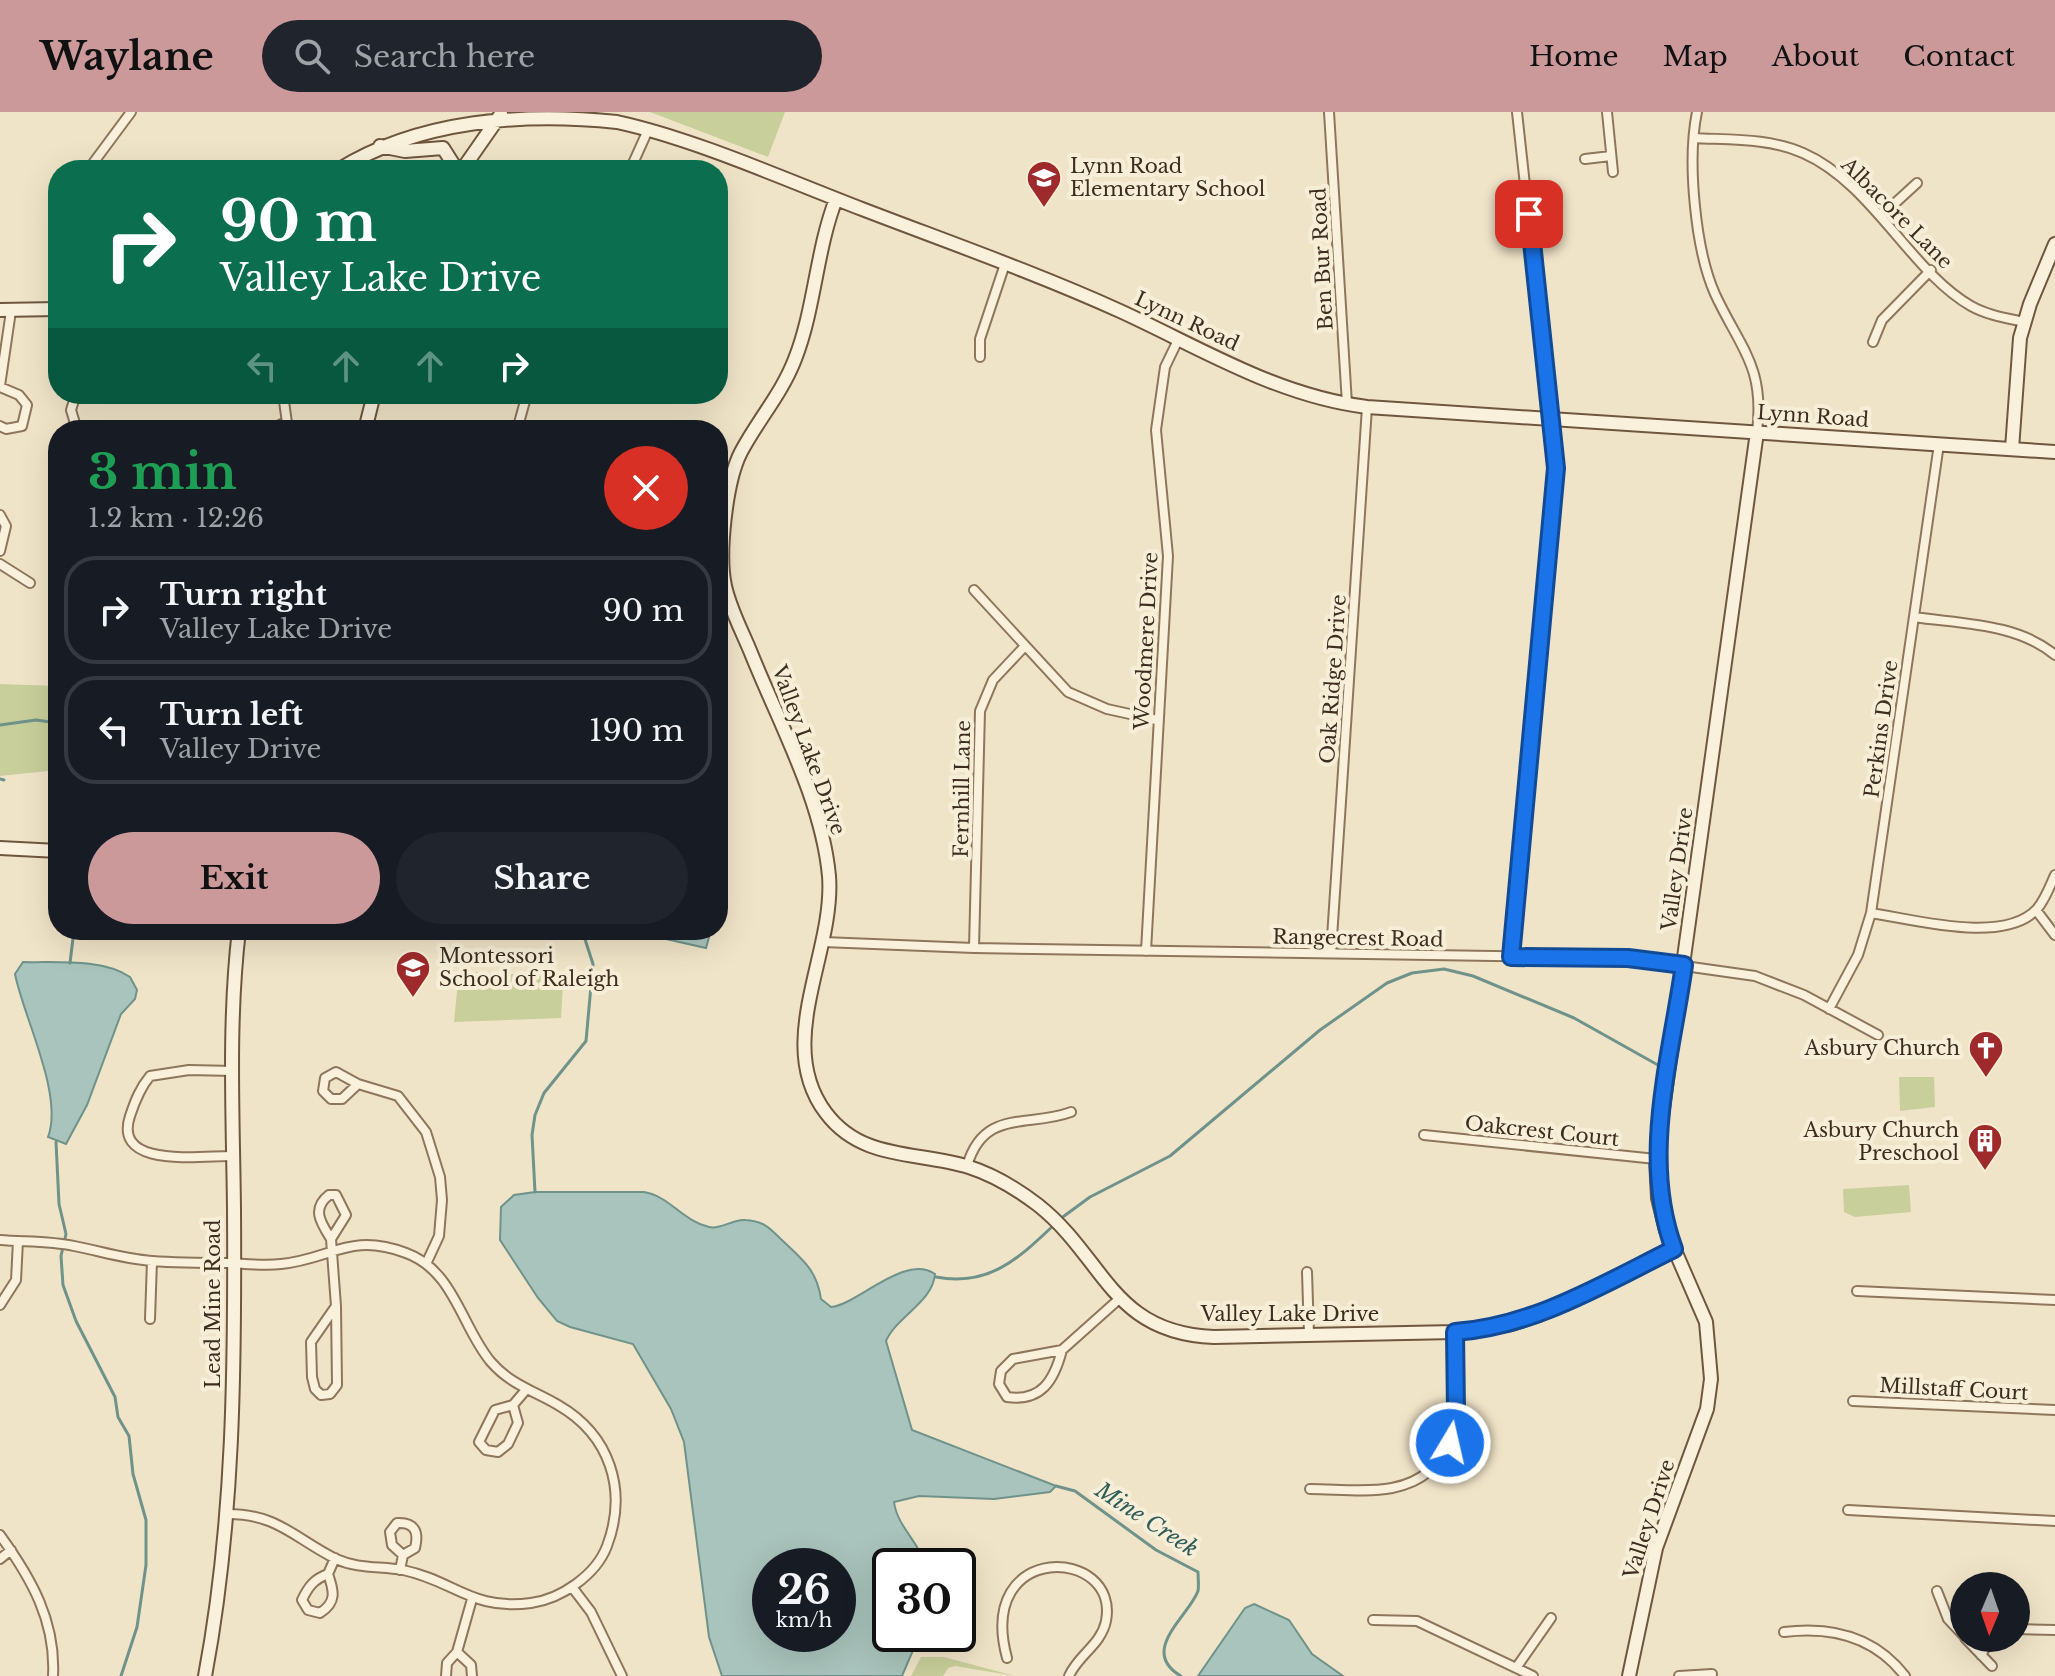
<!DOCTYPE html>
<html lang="en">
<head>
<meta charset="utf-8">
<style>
  :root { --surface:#171b24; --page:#20242c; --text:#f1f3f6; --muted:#9ea1a6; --line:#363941; --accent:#cc999b }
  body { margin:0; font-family:"Libre Baskerville",serif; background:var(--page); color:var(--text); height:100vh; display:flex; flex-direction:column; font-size:30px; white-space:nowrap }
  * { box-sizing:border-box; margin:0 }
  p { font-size:26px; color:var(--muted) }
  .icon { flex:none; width:44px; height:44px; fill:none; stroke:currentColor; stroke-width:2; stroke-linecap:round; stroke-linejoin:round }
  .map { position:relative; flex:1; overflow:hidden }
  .panel { position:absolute; left:48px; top:308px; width:680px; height:520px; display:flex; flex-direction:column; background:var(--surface); border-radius:32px; box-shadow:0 8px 32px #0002 }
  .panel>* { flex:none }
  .top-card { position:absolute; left:48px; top:48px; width:680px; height:244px; border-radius:32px; box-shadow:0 8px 32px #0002; background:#0b6e4f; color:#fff; overflow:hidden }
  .needle { width:52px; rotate:182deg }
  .fabs { position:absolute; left:1950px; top:1460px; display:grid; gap:16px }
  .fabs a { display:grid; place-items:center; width:80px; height:80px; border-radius:50%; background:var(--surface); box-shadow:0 8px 32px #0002; font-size:40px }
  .speed { position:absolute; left:752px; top:1436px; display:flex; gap:16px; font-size:40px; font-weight:700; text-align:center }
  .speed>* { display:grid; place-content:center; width:104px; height:104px; border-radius:50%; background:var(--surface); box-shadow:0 8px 32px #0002; line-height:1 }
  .speed small { font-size:20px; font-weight:400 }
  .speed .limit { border:4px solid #111; border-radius:12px; background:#fff; color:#111 }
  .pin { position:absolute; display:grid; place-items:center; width:68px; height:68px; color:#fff; margin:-34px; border-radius:16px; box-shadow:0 4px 12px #0006 }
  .me { position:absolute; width:88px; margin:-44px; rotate:9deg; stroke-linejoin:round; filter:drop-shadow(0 0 6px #0008) }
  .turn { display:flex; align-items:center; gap:28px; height:168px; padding:0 40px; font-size:36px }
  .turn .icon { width:104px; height:104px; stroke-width:2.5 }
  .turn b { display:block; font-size:56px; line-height:68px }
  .lanes { display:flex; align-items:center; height:76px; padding:0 40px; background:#0003; justify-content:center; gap:40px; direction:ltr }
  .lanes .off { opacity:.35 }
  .round { display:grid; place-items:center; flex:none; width:84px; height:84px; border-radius:42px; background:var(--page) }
  .headline { display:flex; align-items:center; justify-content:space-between; height:136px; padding:0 40px }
  h1 { font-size:48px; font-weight:700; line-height:60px; color:#1e9e55 }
  .button { display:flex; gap:16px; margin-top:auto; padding:16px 40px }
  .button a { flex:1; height:92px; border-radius:48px; background:var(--accent); color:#111; font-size:32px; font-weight:700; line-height:92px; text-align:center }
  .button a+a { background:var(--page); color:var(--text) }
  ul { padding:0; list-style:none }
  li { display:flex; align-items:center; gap:24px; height:108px; margin:0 16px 12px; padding:0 24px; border:4px solid var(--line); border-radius:32px }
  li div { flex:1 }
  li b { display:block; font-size:30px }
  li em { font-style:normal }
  header { display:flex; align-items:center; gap:48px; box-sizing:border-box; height:112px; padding:0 40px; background:var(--accent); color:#111 }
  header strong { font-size:38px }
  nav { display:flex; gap:44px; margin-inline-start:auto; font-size:28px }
  .search { width:560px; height:72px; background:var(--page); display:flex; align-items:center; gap:20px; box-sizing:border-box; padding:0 28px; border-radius:44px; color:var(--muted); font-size:30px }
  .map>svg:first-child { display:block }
  .green { fill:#c9cf9b }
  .water { fill:#a9c4bc; stroke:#6f938a; stroke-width:2; fill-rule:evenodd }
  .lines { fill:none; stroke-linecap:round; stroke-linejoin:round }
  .stream { stroke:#6f938a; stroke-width:3 }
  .street-casing { stroke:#8d765c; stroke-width:12 }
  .secondary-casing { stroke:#6f573f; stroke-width:16 }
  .street { stroke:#faf1dc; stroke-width:8 }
  .secondary { stroke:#faf1dc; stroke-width:12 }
  .route-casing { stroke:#114b97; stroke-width:20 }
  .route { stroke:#1a73e8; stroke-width:14 }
  .labels { text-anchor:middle; stroke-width:8; stroke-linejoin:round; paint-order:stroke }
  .poi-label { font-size:20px; fill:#3d2e20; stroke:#f7eed8; text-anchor:start }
  .street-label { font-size:20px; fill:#3d2e20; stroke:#f7eed8 }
  .water-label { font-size:22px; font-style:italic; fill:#2f5d5a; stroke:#f7eed8 }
</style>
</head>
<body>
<header>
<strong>Waylane</strong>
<div class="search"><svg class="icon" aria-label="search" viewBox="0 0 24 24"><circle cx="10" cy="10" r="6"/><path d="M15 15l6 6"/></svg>Search here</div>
<nav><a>Home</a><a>Map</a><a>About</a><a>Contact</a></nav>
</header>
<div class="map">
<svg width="2055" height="1564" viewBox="0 0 2055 1564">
  <rect width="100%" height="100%" fill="#f0e4c8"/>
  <path class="green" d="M650,0H785L768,45Z
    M0,572L58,574V658L0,664Z
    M459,859L543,864L545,872L563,873L561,906L454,910Z
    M1899,965H1934L1935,995L1900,999Z
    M1909,1073L1911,1100L1855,1105L1844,1100L1843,1077Z
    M921,1545H944L1015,1564L955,1554L948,1556L943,1564H911Z"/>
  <path class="water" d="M648,818H711L706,836L666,827Z
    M23,850C55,851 102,846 130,865L137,878L135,887L121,902L87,993L66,1032L48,1025C64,983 23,904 15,862Z
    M535,1080H644C669,1084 683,1109 709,1115C721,1118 732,1107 745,1108C766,1109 771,1118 785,1131C804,1149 817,1159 821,1187L831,1195C857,1193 905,1141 935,1162C933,1190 897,1204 886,1229L912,1318L1056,1374L1050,1380L994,1387L919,1384L894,1390C897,1414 919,1430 926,1454H890V1522H920L902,1564H722L709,1525L684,1330L671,1297L633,1232L570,1215L557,1209L538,1186L500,1128L501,1095L514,1083ZM838,1454V1522H770V1454Z
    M1254,1492L1289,1508L1312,1542L1343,1564H1198L1245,1496Z"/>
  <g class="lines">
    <path class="stream" d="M0,613L36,608L58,611
      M0,667L4,668
      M53,754L58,764
      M70,851L74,818
      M56,1030L59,1092L66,1122L61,1144L63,1173L76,1209L115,1285L118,1305L129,1324L133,1362L146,1408V1453L137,1515L121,1564
      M535,1080L532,1023L535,1003L544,981L586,929L593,852L582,818
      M1060,1107L1090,1085L1170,1044L1320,918L1387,871L1412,861L1444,857L1473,864L1574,906L1665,957
      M936,1165C989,1175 1018,1147 1055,1112
      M1056,1374L1075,1379L1156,1438L1198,1460C1198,1465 1199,1474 1198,1479C1189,1504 1138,1539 1181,1564"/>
    <defs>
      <path id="street" d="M1329,0L1347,292
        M1607,0L1613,60
        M1697,0C1687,48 1695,137 1715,182C1740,236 1765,254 1757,320
        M1694,26C1729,28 1770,26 1803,41C1872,71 1911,160 1971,194C1987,203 2006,206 2024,210
        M1585,47L1611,44
        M88,58L131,0
        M630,58L648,18
        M1881,104L1917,71
        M1873,230L1882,208L1931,158
        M980,245V227L1005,152
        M0,274L11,199
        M0,275L19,283L27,293L22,314L6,317L0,314
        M76,282L71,298L77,318
        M283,282L288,318
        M269,318L286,310
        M517,318L527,282
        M0,403L6,414L0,439
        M0,452L30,471
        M974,478L1068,580L1107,597L1157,608
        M1914,505C1961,512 2017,511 2055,543
        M2036,798L2055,823
        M1871,801C1913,807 2004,833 2037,797C2045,788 2050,774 2055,763
        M823,830L974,836L1628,846L1755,864L1804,883L1878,923
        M974,836L980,599L993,568L1025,534
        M1146,839L1168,444L1156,318L1165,255L1179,226
        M1331,841L1367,295
        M1511,845L1556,356L1517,0
        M1829,897L1858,843L1871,801L1939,332
        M358,972L342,987H331L323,979L325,966L336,960L358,972L398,984L426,1020L440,1065L442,1088L439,1124L426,1152
        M1424,1023L1656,1047
        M233,1044C204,1043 112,1058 130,1004C135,989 140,976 150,964L189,958L234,959
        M967,1054C984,996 1028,1016 1071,1000
        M331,1127C321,1111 311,1097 329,1083H336L346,1103L331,1127L336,1194L311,1230L312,1265L315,1277L321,1283L330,1282L337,1273L336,1194
        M0,1128C24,1130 50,1129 74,1134C100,1139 124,1147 152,1149C178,1151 205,1151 232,1151C248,1152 265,1154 281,1152C332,1147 349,1120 406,1141C454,1158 462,1216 491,1250C510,1272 534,1279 558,1293C610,1323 628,1378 607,1434C596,1463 561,1487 531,1491C472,1499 455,1469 403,1458C380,1454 358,1457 336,1447C294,1426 277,1401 225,1402
        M1307,1160L1309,1223
        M1857,1179L2055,1188
        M0,1193L16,1168L18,1129
        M150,1207L152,1149
        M1062,1238C1054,1269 1041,1290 1007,1285L999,1272L1001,1259L1013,1247L1062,1238L1118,1188
        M1853,1289L2055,1298
        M513,1293L518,1311L508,1332L498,1340L486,1338L479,1330L495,1298L513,1293L525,1279
        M1310,1377C1336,1377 1366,1381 1392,1376C1470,1361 1456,1279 1455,1220
        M1848,1398L2055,1409
        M0,1423C31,1466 56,1509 53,1564
        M0,1447L11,1438
        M400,1458L403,1443L415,1436C419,1420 415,1410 397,1411L390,1420L392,1433L403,1443
        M328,1462C334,1479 337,1490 320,1501L308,1498L302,1488C308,1475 314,1467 328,1462L335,1446
        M572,1475L591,1500L622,1564
        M1937,1479L1948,1507L1964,1524
        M1373,1508L1417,1509L1533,1564
        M2016,1517L2055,1518
        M1784,1520C1832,1514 1875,1525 1905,1564
        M1965,1526L1992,1554
        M457,1540L471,1553L472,1564
        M1981,1543L1991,1526
        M1007,1546C975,1428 1120,1435 1106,1509C1101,1533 1078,1543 1069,1564
        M1516,1556L1551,1506
        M446,1564L447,1551L457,1540L472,1487
        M1679,1564L1712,1562"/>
      <path id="secondary" d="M380,34L405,39L443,36L457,58
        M338,58C419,8 523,0 617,10C695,27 786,68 862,97C948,130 1036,161 1120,199C1201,236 1277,284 1367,295L2055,340
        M462,58L501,2
        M836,87C816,139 815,196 795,247C782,281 758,308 741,340C726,369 718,442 725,474C730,497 742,519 751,541C779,611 822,688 829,764C835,841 773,931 826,1001C862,1049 918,1039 969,1055C994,1063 1017,1077 1038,1093C1105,1146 1111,1221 1214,1225L1455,1220L1512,1212L1539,1203L1674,1137
        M0,198L58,197
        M365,318L374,282
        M2012,337L2020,226L2030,192L2055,132
        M0,736L58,739
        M205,1564C234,1411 235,1253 234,1097C233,1005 228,910 239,818
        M1629,1564L1656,1436L1707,1297L1711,1267L1706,1210L1666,1118L1658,1086L1656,1047L1757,320"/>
    </defs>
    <use href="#street" class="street-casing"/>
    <use href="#secondary" class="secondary-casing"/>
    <use href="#street" class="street"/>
    <use href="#secondary" class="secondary"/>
  </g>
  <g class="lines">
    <defs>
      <path id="route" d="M1450,1331L1456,1299L1455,1220C1535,1214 1603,1172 1674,1137C1640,1046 1671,946 1684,853L1628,846L1511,845L1556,356L1529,102"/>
    </defs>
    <use href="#route" class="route-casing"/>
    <use href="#route" class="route"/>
  </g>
  <defs>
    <symbol id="school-pin" viewBox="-11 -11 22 30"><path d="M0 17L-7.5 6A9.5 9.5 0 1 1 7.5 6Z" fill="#9e2a2b" stroke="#f7eed8"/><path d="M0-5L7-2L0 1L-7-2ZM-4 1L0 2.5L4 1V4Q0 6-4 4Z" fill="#fff"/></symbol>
    <symbol id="church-pin" viewBox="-11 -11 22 30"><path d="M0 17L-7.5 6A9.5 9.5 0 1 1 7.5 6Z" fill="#9e2a2b" stroke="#f7eed8"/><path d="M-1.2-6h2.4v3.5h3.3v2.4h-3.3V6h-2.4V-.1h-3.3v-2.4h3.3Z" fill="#fff"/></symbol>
    <symbol id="building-pin" viewBox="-11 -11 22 30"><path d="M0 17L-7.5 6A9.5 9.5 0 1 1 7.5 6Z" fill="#9e2a2b" stroke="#f7eed8"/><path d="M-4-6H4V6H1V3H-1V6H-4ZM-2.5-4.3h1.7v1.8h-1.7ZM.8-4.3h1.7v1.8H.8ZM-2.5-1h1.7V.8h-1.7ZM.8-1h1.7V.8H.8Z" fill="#fff"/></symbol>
  </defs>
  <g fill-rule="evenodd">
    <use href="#school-pin" x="1024" y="46" width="40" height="54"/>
    <use href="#school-pin" x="393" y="836" width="40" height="54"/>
    <use href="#church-pin" x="1966" y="916" width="40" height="54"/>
    <use href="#building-pin" x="1965" y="1009" width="40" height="54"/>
  </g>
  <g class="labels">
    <g class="poi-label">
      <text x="1070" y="61">Lynn Road<tspan x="1070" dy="23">Elementary School</tspan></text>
      <text x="439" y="851">Montessori<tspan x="439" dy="23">School of Raleigh</tspan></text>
      <text x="1960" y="943" text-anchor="end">Asbury Church</text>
      <text x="1959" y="1025" text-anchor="end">Asbury Church<tspan x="1959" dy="23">Preschool</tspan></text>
    </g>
    <g class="street-label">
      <text transform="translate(1897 101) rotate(45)" y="7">Albacore Lane</text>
      <text transform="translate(1322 147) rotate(-93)" y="7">Ben Bur Road</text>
      <text transform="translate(1187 209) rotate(25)" y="7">Lynn Road</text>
      <text transform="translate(1813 304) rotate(4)" y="7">Lynn Road</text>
      <text transform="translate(1146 529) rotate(-87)" y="7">Woodmere Drive</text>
      <text transform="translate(1333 567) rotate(-86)" y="7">Oak Ridge Drive</text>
      <text transform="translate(1881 617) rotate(-82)" y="7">Perkins Drive</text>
      <text transform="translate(809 638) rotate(70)" y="7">Valley Lake Drive</text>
      <text transform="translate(962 677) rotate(-89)" y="7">Fernhill Lane</text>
      <text transform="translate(1677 757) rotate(-82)" y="7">Valley Drive</text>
      <text transform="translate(1358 826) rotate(1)" y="7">Rangecrest Road</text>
      <text transform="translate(1542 1019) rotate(6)" y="7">Oakcrest Court</text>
      <text transform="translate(213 1192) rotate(-90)" y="7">Lead Mine Road</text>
      <text x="1290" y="1209">Valley Lake Drive</text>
      <text transform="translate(1954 1277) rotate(3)" y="7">Millstaff Court</text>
      <text transform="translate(1649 1407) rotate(-72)" y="7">Valley Drive</text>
    </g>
    <g class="water-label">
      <text transform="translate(1147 1407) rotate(33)" y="8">Mine Creek</text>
    </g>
  </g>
</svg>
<div class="fabs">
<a><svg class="needle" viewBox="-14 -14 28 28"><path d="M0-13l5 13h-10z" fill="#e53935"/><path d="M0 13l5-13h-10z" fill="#9ea1a6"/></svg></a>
</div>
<div class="speed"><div>26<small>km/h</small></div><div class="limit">30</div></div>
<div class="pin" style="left:1529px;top:102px;background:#d93025"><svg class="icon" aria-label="arrive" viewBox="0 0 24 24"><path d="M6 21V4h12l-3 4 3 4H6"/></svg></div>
<svg class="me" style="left:1450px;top:1331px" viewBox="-20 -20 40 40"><circle r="17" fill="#1a73e8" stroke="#fff" stroke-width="3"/><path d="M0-11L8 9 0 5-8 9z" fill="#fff"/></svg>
<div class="top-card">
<div class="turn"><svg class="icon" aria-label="right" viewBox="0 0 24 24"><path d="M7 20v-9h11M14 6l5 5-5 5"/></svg><div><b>90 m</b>Valley Lake Drive</div></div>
<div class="lanes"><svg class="icon off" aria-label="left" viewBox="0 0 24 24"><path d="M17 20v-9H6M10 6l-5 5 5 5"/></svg><svg class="icon off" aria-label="ahead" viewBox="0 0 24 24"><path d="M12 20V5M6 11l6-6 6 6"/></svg><svg class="icon off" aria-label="ahead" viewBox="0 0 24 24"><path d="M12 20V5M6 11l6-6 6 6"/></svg><svg class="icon" aria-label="right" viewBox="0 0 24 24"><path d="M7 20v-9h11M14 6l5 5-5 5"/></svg></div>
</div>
<section class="panel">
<div class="headline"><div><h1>3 min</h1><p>1.2 km · 12:26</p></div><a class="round" style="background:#d93025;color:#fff"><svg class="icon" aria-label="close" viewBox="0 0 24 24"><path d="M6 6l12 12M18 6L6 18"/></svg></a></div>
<ul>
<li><svg class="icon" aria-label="right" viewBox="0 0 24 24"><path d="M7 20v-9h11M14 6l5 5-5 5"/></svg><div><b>Turn right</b><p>Valley Lake Drive</p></div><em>90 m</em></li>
<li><svg class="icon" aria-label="left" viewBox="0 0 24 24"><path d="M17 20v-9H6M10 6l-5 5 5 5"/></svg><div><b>Turn left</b><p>Valley Drive</p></div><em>190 m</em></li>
</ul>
<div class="button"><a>Exit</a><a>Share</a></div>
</section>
</div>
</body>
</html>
